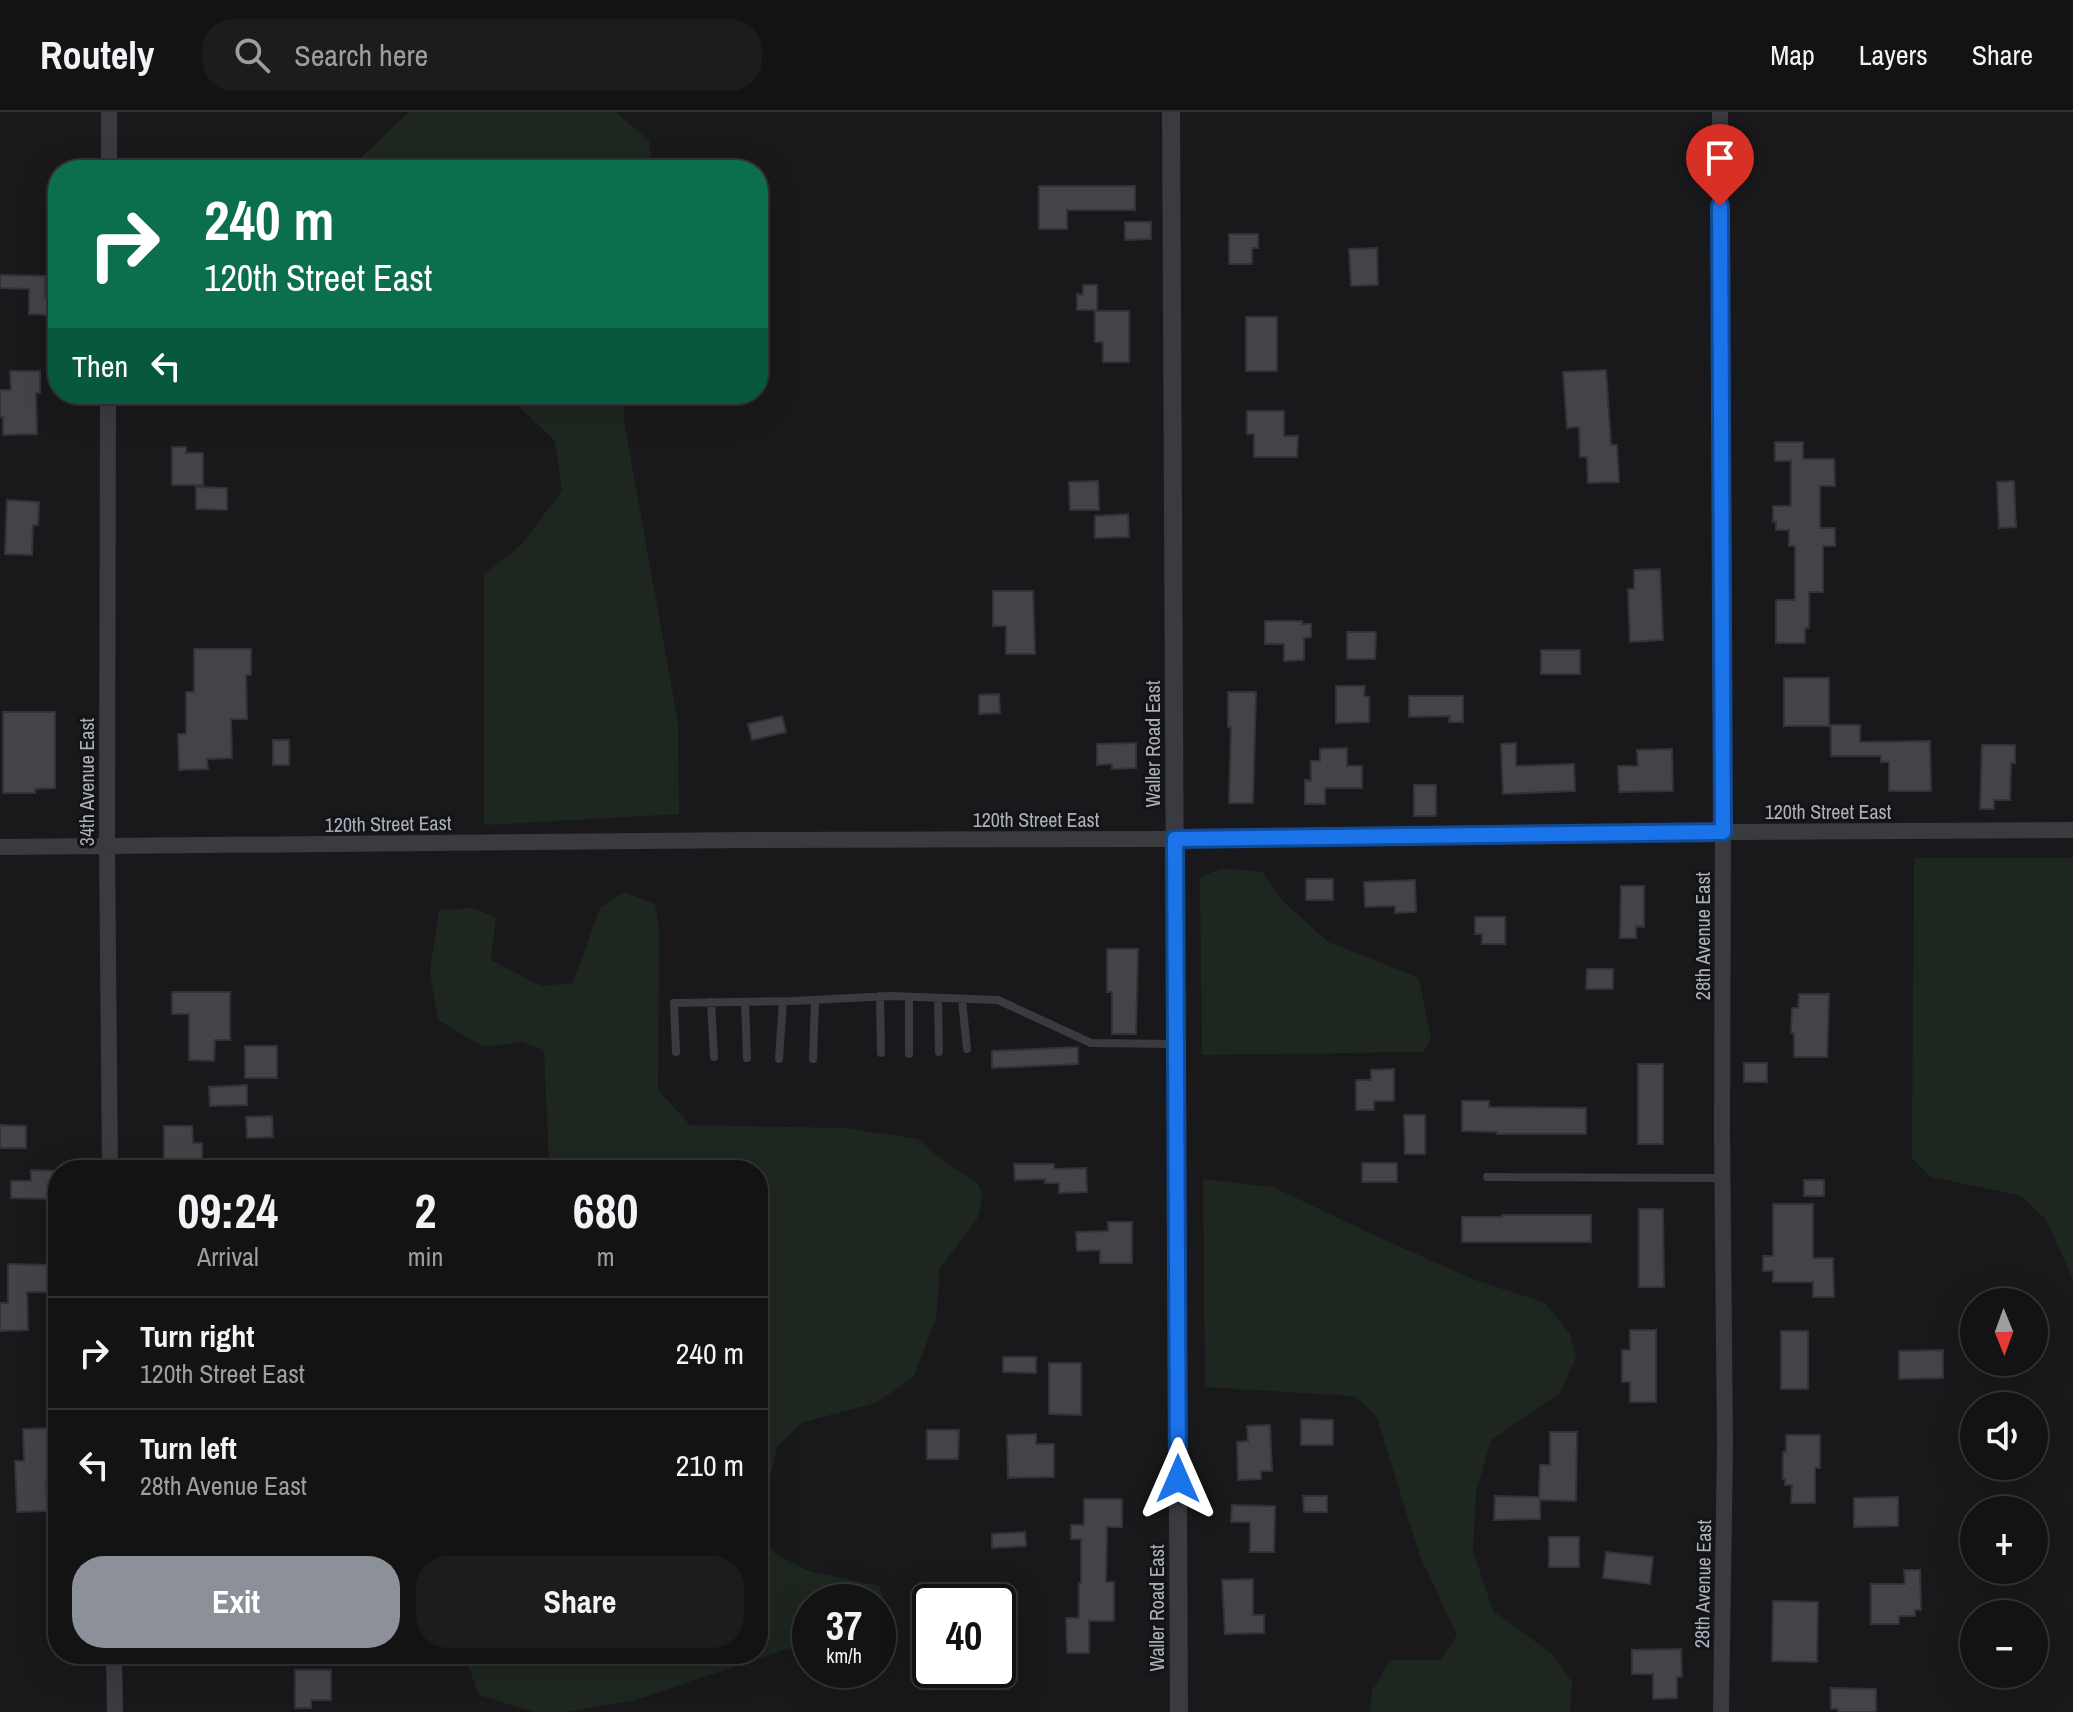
<!DOCTYPE html>
<html lang="en">
<head>
<meta charset="utf-8">
<style>
  :root { --surface:#131314; --page:#1c1c1d; --text:#f1f3f6; --muted:#9d9ea0; --line:#323234; --accent:#8c9099 }
  body { margin:0; font-family:"Archivo Narrow",sans-serif; background:var(--page); color:var(--text); height:100vh; display:flex; flex-direction:column; font-size:30px; white-space:nowrap }
  * { box-sizing:border-box; margin:0 }
  p { font-size:26px; color:var(--muted) }
  .icon { flex:none; width:44px; height:44px; fill:none; stroke:currentColor; stroke-width:2; stroke-linecap:round; stroke-linejoin:round }
  .map { position:relative; flex:1; overflow:hidden }
  .side { position:absolute; left:48px; top:1048px; width:720px; height:504px; display:flex; flex-direction:column; background:var(--surface); border-radius:32px; box-shadow:0 8px 32px #0002,0 0 0 2px var(--line) }
  .side>* { flex:none }
  .banner { position:absolute; left:48px; top:48px; width:720px; height:244px; border-radius:32px; box-shadow:0 8px 32px #0002,0 0 0 2px var(--line); background:#0b6e4f; color:#fff; overflow:hidden }
  .needle { width:52px; rotate:179deg }
  .buttons { position:absolute; left:1960px; top:1176px; display:grid; gap:16px }
  .buttons a { display:grid; place-items:center; width:88px; height:88px; border-radius:50%; background:var(--surface); box-shadow:0 8px 32px #0002,0 0 0 2px var(--line); font-size:40px }
  .speed { position:absolute; left:792px; top:1472px; display:flex; gap:16px; font-size:40px; font-weight:700; text-align:center }
  .speed>* { display:grid; place-content:center; width:104px; height:104px; border-radius:50%; background:var(--surface); box-shadow:0 8px 32px #0002,0 0 0 2px var(--line); line-height:1 }
  .speed small { font-size:20px; font-weight:400 }
  .speed .limit { border:4px solid #111; border-radius:12px; background:#fff; color:#111 }
  .pin { position:absolute; display:grid; place-items:center; width:68px; height:68px; color:#fff; margin:-82px -34px; border-radius:50% 50% 50% 0; rotate:-45deg; box-shadow:0 0 8px #0007 }
  .pin .icon { rotate:45deg }
  .me { position:absolute; width:88px; margin:-44px; rotate:0deg; stroke-linejoin:round; filter:drop-shadow(0 0 6px #0008) }
  .turn { display:flex; align-items:center; gap:28px; height:168px; padding:0 24px; font-size:36px }
  .turn .icon { width:104px; height:104px; stroke-width:2.5 }
  .turn b { display:block; font-size:56px; line-height:68px }
  .then { display:flex; align-items:center; height:76px; padding:0 24px; background:#0003; gap:16px; font-size:30px }
  .eta { display:flex; justify-content:space-evenly; align-items:center; height:136px; text-align:center }
  .eta b { font-size:48px; font-weight:800; line-height:56px }
  .action { display:flex; gap:16px; margin-top:auto; padding:16px 24px }
  .action a { flex:1; height:92px; border-radius:32px; background:var(--accent); color:#fff; font-size:32px; font-weight:800; line-height:92px; text-align:center }
  .action a+a { background:var(--page); color:var(--text) }
  ul { padding:0; list-style:none }
  li { display:flex; align-items:center; gap:24px; height:112px; padding:0 24px; border-top:2px solid var(--line) }
  li div { flex:1 }
  li b { display:block; font-size:30px }
  li em { font-style:normal }
  header { display:flex; align-items:center; gap:48px; box-sizing:border-box; height:112px; padding:0 40px; background:var(--surface); border-bottom:2px solid var(--line) }
  header strong { font-size:38px }
  nav { display:flex; gap:44px; margin-inline-start:auto; font-size:28px }
  .search { width:560px; height:72px; background:var(--page); display:flex; align-items:center; gap:20px; box-sizing:border-box; padding:0 28px; border-radius:32px; color:var(--muted); font-size:30px }
  .map>svg:first-child { display:block }
  .green { fill:#1e271f }
  .building { fill:#434448; stroke:#333337; stroke-width:2 }
  .lines { fill:none; stroke-linecap:round; stroke-linejoin:round }
  .service { stroke:#393b40; stroke-width:8 }
  .minor { stroke:#393b40; stroke-width:16 }
  .tertiary { stroke:#393b40; stroke-width:18 }
  .route-casing { stroke:#114b97; stroke-width:20 }
  .route { stroke:#1a73e8; stroke-width:14 }
  .labels { text-anchor:middle; stroke-width:6; stroke-linejoin:round; paint-order:stroke }
  .street-label { font-size:20px; fill:#aab0bc; stroke:#141416 }
</style>
</head>
<body>
<header>
<strong>Routely</strong>
<div class="search"><svg class="icon" aria-label="search" viewBox="0 0 24 24"><circle cx="10" cy="10" r="6"/><path d="M15 15l6 6"/></svg>Search here</div>
<nav><a>Map</a><a>Layers</a><a>Share</a></nav>
</header>
<div class="map">
<svg width="2073" height="1600" viewBox="0 0 2073 1600">
  <rect width="100%" height="100%" fill="#19191b"/>
  <path class="green" d="M409,0H615L649,28L651,58H348Z
    M506,282H625L624,309L678,611L679,702L484,713V462L521,433L562,379L555,329Z
    M1914,746H2073V1167L2046,1108L2022,1084L1931,1065L1912,1046Z
    M1221,756L1262,760L1284,790L1328,830L1419,866L1431,927L1423,940L1202,943L1200,766Z
    M624,780L655,792L659,816L658,978L690,1013L845,1016L918,1027L936,1043L978,1072L983,1085L977,1107L940,1156L936,1206L914,1264L876,1291L803,1310L778,1334L758,1410V1058H554L549,1052L544,938L522,930L484,935L438,908L430,859L439,798L474,796L496,806L491,848L541,874L573,871L600,796Z
    M1203,1067L1273,1075L1378,1125L1475,1168L1545,1191L1570,1222L1576,1246L1559,1282L1491,1328L1476,1381L1473,1439L1493,1499L1551,1541L1572,1570L1570,1600H1370L1372,1579L1390,1548H1441L1457,1523L1420,1444L1376,1303L1354,1284L1205,1275Z
    M758,1412L774,1441L809,1459L879,1474L883,1485L878,1492V1490H810V1529L635,1588L566,1600H534L479,1583L464,1542H758Z"/>
  <path class="building" d="M1039,74H1135V98H1067V117H1039Z
    M1125,110H1151V127L1125,128Z
    M1229,122H1258V136H1252V152H1229Z
    M1377,136L1378,173L1351,174L1349,137Z
    M0,163L45,164V185H49L48,203L29,202V177L0,176Z
    M1083,173H1097V198H1077V182L1083,183Z
    M1095,199H1129V250H1103V230H1095Z
    M1246,205H1277V259H1246Z
    M1606,258L1611,333H1617L1619,370L1588,371L1587,345H1580L1579,315L1567,316L1563,260Z
    M10,259H40V281H36L37,322L3,323V305H0V278H11Z
    M1247,299H1284V324H1298L1297,345H1254V322H1247Z
    M1775,330H1803V347H1834L1835,374H1820V416H1835V434H1823V480H1809V516H1805V531H1776V488H1795V434H1789V418H1776V410H1773V394H1791V349H1775Z
    M172,335H186V341H203V373H172Z
    M1098,369L1099,398H1070L1069,370Z
    M2014,369L2016,415L1999,416L1997,370Z
    M196,375L227,376V398L196,397Z
    M7,388L39,390L38,413H33L32,443L5,442Z
    M1128,402L1129,425L1095,426V404Z
    M1660,457L1663,528L1630,530L1628,477H1634V458Z
    M993,479H1033L1035,542H1006V514H993Z
    M1265,509H1302V512H1311V525L1304,526V548L1284,549V532H1265Z
    M1347,520H1376L1375,547H1347Z
    M194,537H251V563H246L247,607H231L232,646L207,647L208,657L179,658L178,622H186V580H194Z
    M1541,538H1580V562H1541Z
    M1784,566H1829V614H1784Z
    M1336,574H1365L1364,584L1369,585V610L1336,611Z
    M1228,580H1256L1253,691H1229L1231,615H1228Z
    M999,582L1000,601L979,602V583Z
    M1409,584H1463V610H1449L1450,604L1409,605Z
    M3,600H55V676L35,677V681H3Z
    M782,604L786,620L752,628L748,612Z
    M1831,613H1860V630L1930,629L1931,679H1889V650H1881V644H1831Z
    M273,628H289V653H273Z
    M1136,631V656L1112,657V652L1097,653V632Z
    M1516,631V654L1574,652L1575,679L1503,682L1501,632Z
    M1982,633H2015V651H2011L2010,688H1994V697H1980Z
    M1347,636V654H1362V676H1325V692H1305V668L1311,669V649H1320V637Z
    M1672,637L1673,679L1619,680L1618,654H1638L1637,638Z
    M1414,673H1436V704H1414Z
    M1306,767H1333V788H1306Z
    M1415,768L1416,800L1395,801V794L1365,795L1364,770Z
    M1621,774H1644V815L1636,814V826H1620Z
    M1475,805H1505V832H1482V822H1475Z
    M1107,837H1138L1136,922H1112V880H1107Z
    M1587,857H1613V877H1586Z
    M172,880H230V928H215L214,949L189,948V902H172Z
    M1799,882H1829L1827,945H1794V921H1791L1792,896H1798Z
    M245,934H277V966H245Z
    M1078,935V952L992,956V939Z
    M1744,951H1767V970H1744Z
    M1638,952H1663V1032H1638Z
    M1394,957V989H1374V998H1356V968H1371V958Z
    M247,973V993L210,994L209,975Z
    M1462,989H1489V995L1586,996V1022H1497V1020L1462,1019Z
    M1404,1003H1425V1042H1405Z
    M272,1004L273,1025L247,1026L246,1005Z
    M0,1013L26,1014V1036H0Z
    M164,1014H192L193,1031H202V1055L193,1054V1058H164Z
    M1362,1051H1397V1070H1362Z
    M1014,1052H1054V1057L1086,1056L1087,1080L1059,1081V1071H1045V1067L1015,1068Z
    M31,1058L58,1059V1087L11,1086V1069H31Z
    M1804,1068H1824V1084H1804Z
    M1773,1092H1813V1146H1833L1834,1185H1813V1170H1773V1159H1763V1144H1773Z
    M1639,1097H1663L1664,1175H1639Z
    M1502,1103H1591V1130H1462V1105H1502Z
    M1108,1110H1132V1151H1100V1138L1077,1139L1076,1120L1108,1119Z
    M8,1152L53,1153L54,1180H27L28,1218L0,1219V1191H8Z
    M1630,1218H1656V1290H1630V1270H1622V1238H1630Z
    M1781,1219H1808V1277H1781Z
    M1943,1238V1266L1899,1267V1239Z
    M1003,1245H1036V1261L1003,1260Z
    M1049,1251H1081V1303L1049,1302Z
    M1301,1307L1333,1308V1333H1301Z
    M1270,1313L1272,1359H1261V1367L1238,1368L1237,1330L1248,1329L1247,1314Z
    M57,1316V1343H55V1372H46L48,1399L17,1400L15,1349H24L23,1317Z
    M927,1318H959L958,1347H927Z
    M1550,1320H1577L1576,1389L1540,1388V1407L1494,1408L1495,1384L1539,1385L1540,1353H1550Z
    M1036,1322V1332H1054V1365L1008,1366L1007,1323Z
    M1786,1323H1820V1356H1815V1391H1791L1792,1373H1785V1367H1783V1340H1786Z
    M1303,1384H1327V1400H1304Z
    M1898,1385V1414L1854,1415V1386Z
    M1084,1387H1122V1415H1107L1106,1470H1114V1509H1089V1541H1067L1066,1506H1079V1471H1081V1427H1071V1413H1084Z
    M1232,1393L1275,1394L1274,1440H1250V1410H1231Z
    M1025,1420L1026,1434L992,1436V1422Z
    M1549,1425H1579V1455H1549Z
    M1606,1440L1653,1445L1650,1472L1603,1466Z
    M1904,1458H1920L1921,1498H1915V1504H1899V1512H1871V1472H1905Z
    M1253,1467V1503H1264V1521L1225,1522L1222,1468Z
    M1773,1489L1818,1490L1817,1550L1772,1549Z
    M1681,1537L1682,1565H1677V1586L1653,1587V1562H1632V1538Z
    M295,1558H331V1588H311V1596H295Z
    M1831,1576L1876,1577V1600H1838V1597H1831Z"/>
  <g class="lines">
    <path class="service" d="M880,884L881,941
      M938,886L939,940
      M962,887L967,937
      M711,890L714,945
      M745,890L747,946
      M676,940L674,891L793,889L890,884L998,888L1091,931L1175,932
      M909,942V885
      M779,947L783,889
      M813,947L815,888
      M1487,1065L1722,1066"/>
    <path class="minor" d="M1720,0L1723,720L1722,1021L1725,1333L1721,1600
      M109,58V0
      M108,282L107,735L110,1058
      M0,735L749,728L1175,727L1723,720L2073,718
      M114,1542L115,1600"/>
    <path class="tertiary" d="M1171,0L1179,1600"/>
  </g>
  <g class="lines">
    <defs>
      <path id="route" d="M1178,1367L1175,727L1723,720L1720,94"/>
    </defs>
    <use href="#route" class="route-casing"/>
    <use href="#route" class="route"/>
  </g>
  <g class="labels">
    <g class="street-label">
      <text transform="translate(1153 632) rotate(-90)" y="7">Waller Road East</text>
      <text transform="translate(87 670) rotate(-90)" y="7">34th Avenue East</text>
      <text x="1828" y="707">120th Street East</text>
      <text x="1036" y="715">120th Street East</text>
      <text transform="translate(388 712) rotate(-1)" y="7">120th Street East</text>
      <text transform="translate(1703 824) rotate(-90)" y="7">28th Avenue East</text>
      <text transform="translate(1703 1472) rotate(-89)" y="7">28th Avenue East</text>
      <text transform="translate(1157 1496) rotate(-90)" y="7">Waller Road East</text>
    </g>
  </g>
</svg>
<div class="buttons">
<a><svg class="needle" viewBox="-14 -14 28 28"><path d="M0-13l5 13h-10z" fill="#e53935"/><path d="M0 13l5-13h-10z" fill="#9d9ea0"/></svg></a>
<a><svg class="icon" aria-label="sound" viewBox="0 0 24 24"><path d="M4 9h4l5-4v14l-5-4H4zM17 9q2 3 0 6"/></svg></a>
<a>+</a>
<a>−</a>
</div>
<div class="speed"><div>37<small>km/h</small></div><div class="limit">40</div></div>
<div class="pin" style="left:1720px;top:94px;background:#d93025"><svg class="icon" aria-label="arrive" viewBox="0 0 24 24"><path d="M6 21V4h12l-3 4 3 4H6"/></svg></div>
<svg class="me" style="left:1178px;top:1367px" viewBox="-20 -20 40 40"><path d="M0-17L14 15 0 8-14 15z" fill="#1a73e8" stroke="#fff" stroke-width="4"/></svg>
<div class="banner">
<div class="turn"><svg class="icon" aria-label="right" viewBox="0 0 24 24"><path d="M7 20v-9h11M14 6l5 5-5 5"/></svg><div><b>240 m</b>120th Street East</div></div>
<div class="then">Then<svg class="icon" aria-label="left" viewBox="0 0 24 24"><path d="M17 20v-9H6M10 6l-5 5 5 5"/></svg></div>
</div>
<section class="side">
<div class="eta">
<div><b>09:24</b><p>Arrival</p></div>
<div><b>2</b><p>min</p></div>
<div><b>680</b><p>m</p></div>
</div>
<ul>
<li><svg class="icon" aria-label="right" viewBox="0 0 24 24"><path d="M7 20v-9h11M14 6l5 5-5 5"/></svg><div><b>Turn right</b><p>120th Street East</p></div><em>240 m</em></li>
<li><svg class="icon" aria-label="left" viewBox="0 0 24 24"><path d="M17 20v-9H6M10 6l-5 5 5 5"/></svg><div><b>Turn left</b><p>28th Avenue East</p></div><em>210 m</em></li>
</ul>
<div class="action"><a>Exit</a><a>Share</a></div>
</section>
</div>
</body>
</html>
